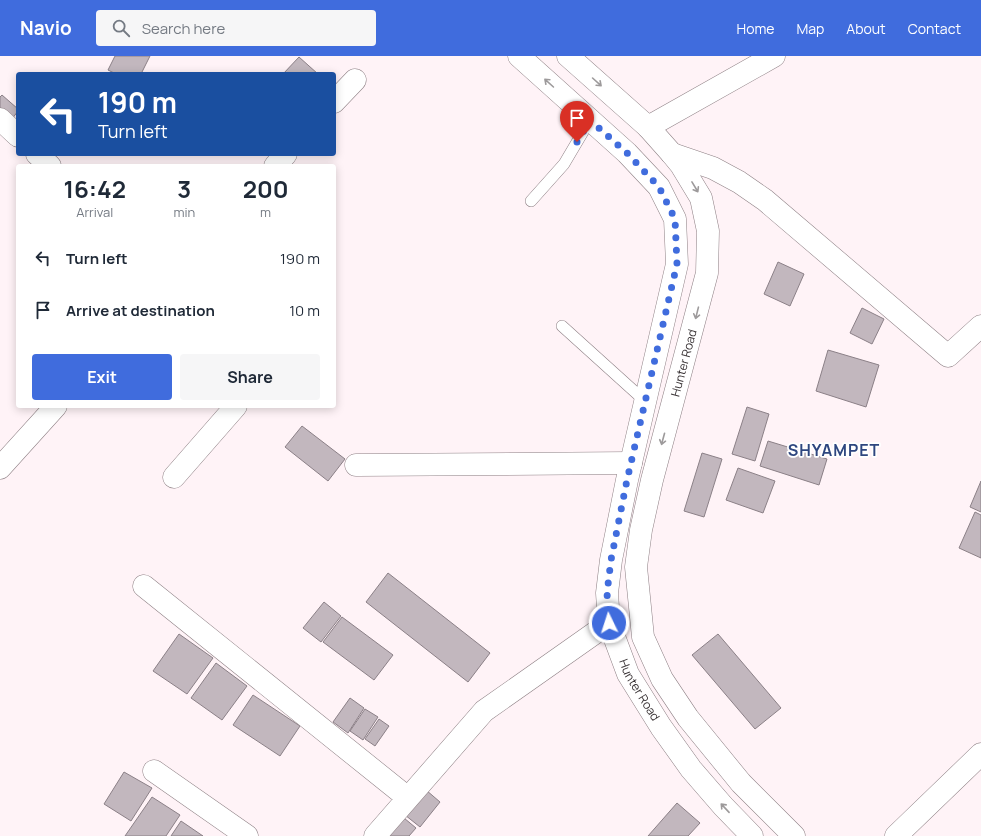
<!DOCTYPE html>
<html lang="en">
<head>
<meta charset="utf-8">
<style>
  :root { --surface:#fff; --page:#f6f6f7; --text:#1f2937; --muted:#747a83; --accent:#406cdd }
  body { margin:0; font-family:Manrope,sans-serif; background:var(--page); color:var(--text); height:100vh; display:flex; flex-direction:column; font-size:15px; white-space:nowrap }
  * { box-sizing:border-box; margin:0 }
  p { font-size:13px; color:var(--muted) }
  .icon { flex:none; width:22px; height:22px; fill:none; stroke:currentColor; stroke-width:2; stroke-linecap:round; stroke-linejoin:round }
  .map { position:relative; flex:1; overflow:hidden }
  .panel { position:absolute; left:16px; top:108px; width:320px; height:244px; display:flex; flex-direction:column; background:var(--surface); border-radius:4px; box-shadow:0 2px 10px #0003 }
  .panel>* { flex:none }
  .hud { position:absolute; left:16px; top:16px; width:320px; height:84px; border-radius:4px; box-shadow:0 2px 10px #0003; background:#1a4fa0; color:#fff; overflow:hidden }
  .pin { position:absolute; display:grid; place-items:center; width:34px; height:34px; color:#fff; margin:-41px -17px; border-radius:50% 50% 50% 0; rotate:-45deg; box-shadow:0 0 4px #0007 }
  .pin .icon { rotate:45deg }
  .me { position:absolute; width:44px; margin:-22px; rotate:356deg; stroke-linejoin:round; filter:drop-shadow(0 0 3px #0008) }
  .turn { display:flex; align-items:center; gap:14px; height:84px; padding:0 16px; font-size:18px }
  .turn .icon { width:52px; height:52px; stroke-width:2.5 }
  .turn b { display:block; font-size:28px; line-height:34px }
  .eta { display:flex; justify-content:space-evenly; align-items:center; height:68px; text-align:center }
  .eta b { font-size:24px; font-weight:700; line-height:28px }
  .primary-button { display:flex; gap:8px; margin-top:auto; padding:8px 16px }
  .primary-button a { flex:1; height:46px; border-radius:4px; background:var(--accent); color:#fff; font-size:16px; font-weight:700; line-height:46px; text-align:center }
  .primary-button a+a { background:var(--page); color:var(--text) }
  ul { padding:0; list-style:none }
  li { display:flex; align-items:center; gap:12px; height:52px; padding:0 16px }
  li div { flex:1 }
  li b { display:block; font-size:15px }
  li em { font-style:normal }
  header { display:flex; align-items:center; gap:24px; box-sizing:border-box; height:56px; padding:0 20px; background:var(--accent); color:#fff }
  header strong { font-size:19px }
  nav { display:flex; gap:22px; margin-inline-start:auto; font-size:14px }
  .search { width:280px; height:36px; background:var(--page); display:flex; align-items:center; gap:10px; box-sizing:border-box; padding:0 14px; border-radius:4px; color:var(--muted); font-size:15px }
  .map>svg:first-child { display:block }
  .building { fill:#c2b7be; stroke:#8b8087 }
  .lines { fill:none; stroke-linecap:round; stroke-linejoin:round }
  .service-casing { stroke:#8e8085; stroke-width:12 }
  .minor-casing { stroke:#8e8085; stroke-width:23 }
  .secondary-casing { stroke:#8e8085; stroke-width:23 }
  .service { stroke:#fff; stroke-width:11 }
  .minor { stroke:#fff; stroke-width:22 }
  .secondary { stroke:#fff; stroke-width:22 }
  .oneway { stroke:#9d9a9b }
  .route { stroke:#406cdd; stroke-width:7; stroke-dasharray:0 12.6 }
  .labels { text-anchor:middle; stroke-width:3.5; stroke-linejoin:round; paint-order:stroke }
  .street-label { font-size:12px; fill:#3b3537; stroke:#fff }
  .district-label { font-size:16px; font-weight:bold; letter-spacing:1px; fill:#2e467f; stroke:#fff }
</style>
</head>
<body>
<header>
<strong>Navio</strong>
<div class="search"><svg class="icon" aria-label="search" viewBox="0 0 24 24"><circle cx="10" cy="10" r="6"/><path d="M15 15l6 6"/></svg>Search here</div>
<nav><a>Home</a><a>Map</a><a>About</a><a>Contact</a></nav>
</header>
<div class="map">
<svg width="981" height="780" viewBox="0 0 981 780">
  <rect width="100%" height="100%" fill="#fff3f7"/>
  <path class="building" d="M115,0H150L141,18H116L108,14Z
    M299,1L318,18H283Z
    M2,39L18,53V55L12,63L0,52V41Z
    M778,206L804,218L790,250L764,238Z
    M862,252L884,263L872,288L850,277Z
    M828,294L879,309L866,351L816,335Z
    M747,351L769,358L755,405L732,398Z
    M302,370L345,403L328,425L285,391Z
    M768,385L827,403L819,429L760,410Z
    M702,397L722,403L704,461L684,455Z
    M738,412L775,425L763,457L726,444Z
    M981,425V456L970,451Z
    M975,456L981,459V502L959,492Z
    M388,517L490,597L468,626L366,546Z
    M324,546L341,560L321,586L303,572Z
    M342,561L393,599L374,624L323,586Z
    M179,578L213,602L187,638L153,615Z
    M718,578L781,652L755,673L692,599Z
    M216,607L247,630L222,664L191,642Z
    M253,639L300,670L280,700L233,669Z
    M350,642L364,652L348,677L333,666Z
    M365,653L378,661L363,684L350,675Z
    M379,663L389,670L375,690L365,683Z
    M124,716L152,732L131,765L104,748Z
    M426,734L440,746L420,771L405,759Z
    M152,741L180,759L166,780H125Z
    M677,747L700,767L688,780H648Z
    M404,762L416,772L409,780H388Z
    M181,765L203,780H171Z"/>
  <g class="lines">
    <defs>
      <path id="service" d="M531,145L564,108L590,64
        M562,270L645,345"/>
      <path id="minor" d="M334,46L355,24
        M0,63L18,80
        M648,71L774,0
        M37,98L50,110
        M672,98L713,112L739,126L765,144L948,300L981,270
        M275,110L286,98
        M356,409L631,407
        M0,412L56,350
        M174,421L236,350
        M144,530L408,742
        M154,715L247,780
        M375,780L484,655L609,567
        M896,780L981,698"/>
      <g id="secondary">
        <path id="s1" d="M519,0L627,97L659,131L675,163L677,208L627,424L611,504L607,537L609,567L628,618L661,671L691,713L723,750L752,780"/>
        <path d="M568,0L648,71L672,98L681,109L701,142L708,175L707,217L652,424L641,474L636,511L643,581L662,623L688,662L741,727L794,780"/>
      </g>
    </defs>
    <use href="#service" class="service-casing"/>
    <use href="#minor" class="minor-casing"/>
    <use href="#secondary" class="secondary-casing"/>
    <use href="#service" class="service"/>
    <use href="#minor" class="minor"/>
    <use href="#secondary" class="secondary"/>
  </g>
  <defs><path id="oneway-shaft" d="M-6 0H5M1.5-3L5.5 0L1.5 3" fill="none" stroke-width="1.6" stroke-linecap="round" stroke-linejoin="round"/></defs>
  <g class="oneway">
    <use href="#oneway-shaft" transform="translate(597 26) rotate(42)"/>
    <use href="#oneway-shaft" transform="translate(549 27) rotate(-138)"/>
    <use href="#oneway-shaft" transform="translate(695 131) rotate(59)"/>
    <use href="#oneway-shaft" transform="translate(697 257) rotate(104)"/>
    <use href="#oneway-shaft" transform="translate(663 383) rotate(105)"/>
    <use href="#oneway-shaft" transform="translate(725 752) rotate(-133)"/>
  </g>
  <g class="lines">
    <path class="route" d="M577,86L590,64L627,97L659,131L675,163L677,208L627,424L611,504L607,537L609,567"/>
  </g>
  <g class="labels">
    <g class="street-label">
      <text transform="translate(684 307) rotate(-75)" y="4">Hunter Road</text>
      <text dy="4" stroke="none"><textPath href="#s1" startOffset="713">Hunter Road</textPath></text>
    </g>
    <g class="district-label">
      <text x="834" y="400">SHYAMPET</text>
    </g>
  </g>
</svg>
<div class="pin" style="left:577px;top:86px;background:#d93025"><svg class="icon" aria-label="arrive" viewBox="0 0 24 24"><path d="M6 21V4h12l-3 4 3 4H6"/></svg></div>
<svg class="me" style="left:609px;top:567px" viewBox="-20 -20 40 40"><circle r="17" fill="#406cdd" stroke="#fff" stroke-width="3"/><path d="M0-11L8 9 0 5-8 9z" fill="#fff"/></svg>
<div class="hud">
<div class="turn"><svg class="icon" aria-label="left" viewBox="0 0 24 24"><path d="M17 20v-9H6M10 6l-5 5 5 5"/></svg><div><b>190 m</b>Turn left</div></div>
</div>
<section class="panel">
<div class="eta">
<div><b>16:42</b><p>Arrival</p></div>
<div><b>3</b><p>min</p></div>
<div><b>200</b><p>m</p></div>
</div>
<ul>
<li><svg class="icon" aria-label="left" viewBox="0 0 24 24"><path d="M17 20v-9H6M10 6l-5 5 5 5"/></svg><div><b>Turn left</b></div><em>190 m</em></li>
<li><svg class="icon" aria-label="arrive" viewBox="0 0 24 24"><path d="M6 21V4h12l-3 4 3 4H6"/></svg><div><b>Arrive at destination</b></div><em>10 m</em></li>
</ul>
<div class="primary-button"><a>Exit</a><a>Share</a></div>
</section>
</div>
</body>
</html>
